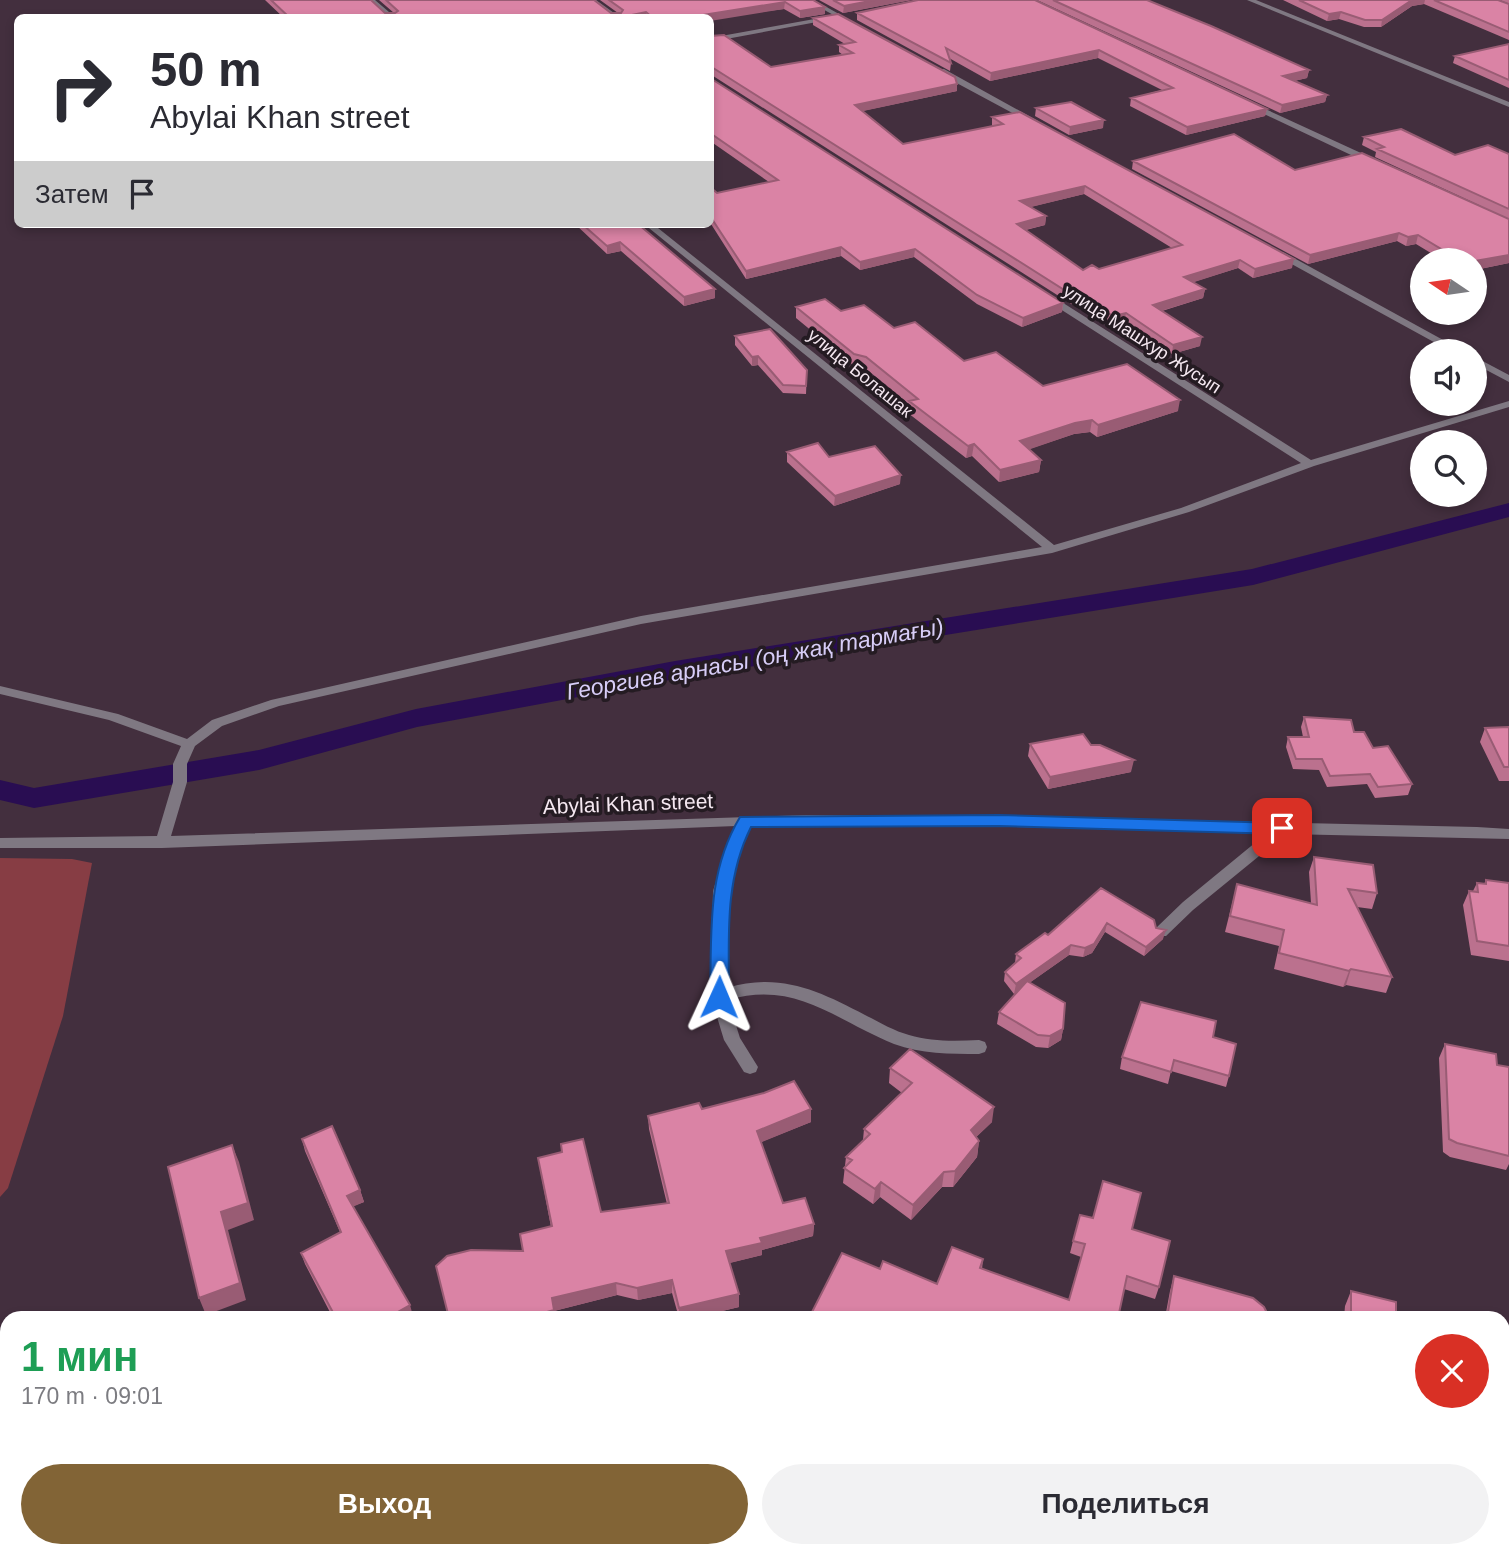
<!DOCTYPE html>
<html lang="ru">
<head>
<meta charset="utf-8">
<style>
  :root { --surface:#fff; --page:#f2f2f3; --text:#2b2b33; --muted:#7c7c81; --accent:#826436 }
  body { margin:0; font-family:Helvetica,sans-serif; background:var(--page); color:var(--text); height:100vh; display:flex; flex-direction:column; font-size:26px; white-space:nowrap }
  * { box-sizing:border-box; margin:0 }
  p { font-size:23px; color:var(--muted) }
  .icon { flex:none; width:38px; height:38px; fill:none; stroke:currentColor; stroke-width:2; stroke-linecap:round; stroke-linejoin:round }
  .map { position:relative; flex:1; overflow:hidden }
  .sheet { position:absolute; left:0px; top:1311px; width:1510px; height:247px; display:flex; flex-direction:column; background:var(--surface); border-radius:21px 21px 0 0; box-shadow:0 4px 10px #0003 }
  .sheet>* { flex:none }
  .guide { position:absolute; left:14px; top:14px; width:700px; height:214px; border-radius:10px; box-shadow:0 4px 10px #0003; background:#fff; color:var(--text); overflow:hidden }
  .needle { width:46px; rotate:283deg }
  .controls { position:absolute; left:1410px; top:248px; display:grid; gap:14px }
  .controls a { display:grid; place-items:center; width:77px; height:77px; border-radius:50%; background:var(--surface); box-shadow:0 4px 10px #0003; font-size:35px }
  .pin { position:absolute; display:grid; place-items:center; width:60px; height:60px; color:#fff; margin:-30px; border-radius:14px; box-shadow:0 4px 10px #0006 }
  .me { position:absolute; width:77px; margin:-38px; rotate:1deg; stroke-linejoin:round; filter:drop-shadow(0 0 5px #0008) }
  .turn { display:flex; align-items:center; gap:24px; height:147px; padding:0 21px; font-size:32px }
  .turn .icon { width:91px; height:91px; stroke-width:2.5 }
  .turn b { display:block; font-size:49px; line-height:60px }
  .then { display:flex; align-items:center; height:66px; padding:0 21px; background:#0003; gap:14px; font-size:26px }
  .round { display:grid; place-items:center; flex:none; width:74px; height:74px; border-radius:37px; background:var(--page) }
  .headline { display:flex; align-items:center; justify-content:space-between; height:119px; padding:0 21px }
  h1 { font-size:42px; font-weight:800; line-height:52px; color:#1e9e55 }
  .cta { display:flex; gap:14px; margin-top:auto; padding:14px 21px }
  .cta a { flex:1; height:80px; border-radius:42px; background:var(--accent); color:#fff; font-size:28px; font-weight:800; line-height:80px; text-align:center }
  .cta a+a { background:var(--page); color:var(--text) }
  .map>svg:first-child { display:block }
  .green { fill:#873d44 }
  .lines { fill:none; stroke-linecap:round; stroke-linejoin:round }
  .canal { fill:#290d52; fill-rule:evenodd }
  .street { fill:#7f7882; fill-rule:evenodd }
  .wall { fill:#bb718e; fill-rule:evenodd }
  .shaded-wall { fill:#995c74 }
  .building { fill:#da83a5; stroke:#995c74; stroke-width:2; fill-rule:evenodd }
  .route { fill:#1a73e8; stroke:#114b97; stroke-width:2 }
  .labels { text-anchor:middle; stroke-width:7; stroke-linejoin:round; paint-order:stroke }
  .far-street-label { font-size:18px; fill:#f5e8f1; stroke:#241b22 }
  .street-label { font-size:21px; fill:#f5e8f1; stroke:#241b22 }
  .water-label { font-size:23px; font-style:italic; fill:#d7cdf7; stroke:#241b22 }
</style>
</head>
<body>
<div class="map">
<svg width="1509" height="1556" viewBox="0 0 1509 1556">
  <rect width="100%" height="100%" fill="#432f3e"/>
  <path class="green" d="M0,858L72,859L92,863L63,1016L8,1188L0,1197Z"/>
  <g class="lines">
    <path class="canal" d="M1509,503V517L1253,585L675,679L417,727L259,770L34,808L0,800V780L34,788L259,750L416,709L675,661L1252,569Z"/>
    <path class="street" d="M368,0H375L396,18H388Z
      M589,0H596L621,18H613Z
      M806,0H814L855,23L850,24Z
      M1247,0H1256L1509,102V107Z
      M831,16L833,19L710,42V38Z
      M938,69H944L1038,121L1031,123L938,73Z
      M1250,102L1374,159L1375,161L1368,163L1247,106L1246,104Z
      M644,224H653L1054,545L1181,508L1301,463L1043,298V294H1049L1311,460L1509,401V407L1314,466L1189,512L1052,553L641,624L279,706L222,726L195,746L187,764V782L171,836L806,815L997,816L1477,827L1509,829V839L1286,834L1193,910L1166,936H1156L1153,932L1156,928L1183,902L1267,833L933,825L751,826L741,845L729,891L727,988C780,972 819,991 865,1015C879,1022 894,1031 909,1035C932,1042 956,1041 979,1040L985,1042L987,1047L985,1052L979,1054C950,1054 921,1054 894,1044C835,1020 796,980 728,1000L740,1038L758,1067L756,1072L750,1074L744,1072L724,1040L711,997L713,891L727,845L736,826L162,848H0V838L157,836L173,782V764L181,746L109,720L0,694V686L118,714L187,739L212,720L271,700L641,616L1042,547Z
      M1277,252H1283L1465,352H1452L1277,256Z
      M1475,357L1509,375V382L1475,364Z
      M160,1550H183L181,1556H157Z
      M1100,1550H1122V1556H1100Z
      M1384,1550H1425L1428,1556H1386Z"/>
  </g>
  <path class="wall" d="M265,0H371L385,13H394L379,0H594L611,13H618L600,0H813L825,14L800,18L784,9L710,18H284Z
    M819,0H911L843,13Z
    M1035,0L1267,109L1265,116L1186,135L1130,106L1131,98L1162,90L1098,58L990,81L949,58L951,63L950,71L857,20V13Z
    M1037,0H1147L1309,70L1307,78L1294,81L1327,95L1325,102L1280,113Z
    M1283,0H1498L1509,4V40L1424,4L1412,6L1381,27H1364L1339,19L1327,21Z
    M1500,0H1509V4Z
    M813,18L957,91L862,111L903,144L993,126L992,125V117L1292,268L1253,278L1238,268L1193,282L1205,289L1203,298L1162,311L1200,346L1172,354L1124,322L1112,325L1080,305L1076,307L710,74V36L771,67L843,55L839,52V45L845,44L813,25ZM1084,194L1172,248L1099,269L1083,270L1026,230L1045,225L1046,216L1030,207Z
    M1509,44V88L1453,63L1455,56Z
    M710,78L1063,303L1062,312L1022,327L977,304L914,257L860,270L841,256L746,279L711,224L702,226L699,224H710V187L717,193L769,182L710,141Z
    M1036,108L1103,128L1069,135L1035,116Z
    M1364,137L1455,155L1509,154V263L1475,270V261H1444L1416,244L1406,246L1397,241L1308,264L1132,169L1133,161L1295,170L1481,206L1375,157L1376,152L1362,145Z
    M575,224H638L715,289V298L684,306L621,251L607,254Z
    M796,307L841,311L894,328L964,361L1043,386L1178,411L1097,437L1090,432L1074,434L1029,449L1041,460L1039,472L999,482L972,456L966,458L908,413L909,404L865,368L853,365L796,318Z
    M735,336L807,370L806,394L783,393L758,365L752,366L735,345Z
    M787,452L829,457L900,484L834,506L787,462Z
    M1304,717L1354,732L1373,748L1412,784L1408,795L1375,798L1367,784L1327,787L1319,770L1293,769L1286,747L1288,737H1303L1301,727Z
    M1509,727V781H1499L1480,742L1485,728Z
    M1030,744L1091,745L1131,772L1048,789L1028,756Z
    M1314,857L1377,893L1372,909L1357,907L1392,977L1386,993L1346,985L1343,987L1274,969L1279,946L1225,932L1237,884L1311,903L1309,872Z
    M1486,880L1509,883V961L1471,955L1463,905L1469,891H1473L1477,883L1484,884Z
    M1101,888L1156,928L1163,939L1144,956L1105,932L1092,953L1083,957L1069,955L1029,983L1063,1029L1061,1040L1048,1048L1036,1047L997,1024L999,1012L1019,990L1014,994L1004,981L1005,972L1015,963L1016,954L1048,935Z
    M1213,1037L1229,1076L1226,1087L1171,1071L1168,1084L1120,1069L1122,1057Z
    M1445,1044L1497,1065L1509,1067V1164L1506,1170L1450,1157L1443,1152L1439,1058Z
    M890,1068L992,1122L976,1137L979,1141L977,1157L953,1187H942L911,1220L880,1197L873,1204L843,1183L846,1157L863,1140L864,1129L902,1093L889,1083Z
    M702,1109L811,1122L761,1142L783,1203L814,1224L813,1236L762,1250V1255L729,1263L739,1294V1307L693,1318H679L672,1293L638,1300L617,1295L554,1311L556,1318H449L551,1227L538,1158L562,1153L561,1144L601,1212L667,1204L649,1129L648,1116Z
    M302,1139L360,1190L364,1202L353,1206L413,1316L410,1318H333L305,1264L301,1253L340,1232L305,1151Z
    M1132,1229L1159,1287L1155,1299L1124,1289L1118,1318H811V1314L880,1269L937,1284L983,1259L982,1269L1069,1300L1081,1257L1070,1253L1073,1241Z
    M1174,1276L1268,1318H1165L1170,1291Z
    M1351,1291L1396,1315L1409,1318H1344L1345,1306Z
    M1503,1414L1509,1415V1510L1503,1509Z
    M402,1550H447L442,1556H408Z"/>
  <path class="shaded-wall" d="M875,0H911L843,13L844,6Z
    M1412,0H1425L1424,4L1412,6L1381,27L1382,20Z
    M785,2L784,9L710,21V18H697V16Z
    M825,7V14L800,18V11Z
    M646,12V18H617Z
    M1341,12L1339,19L1327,21L1329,14Z
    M713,27V35L710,36V28Z
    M1099,50L1098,58L990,81L991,73Z
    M1309,70L1307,78L1281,84L1283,76Z
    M957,84V91L854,113L855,105Z
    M1327,95L1325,102L1280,113L1282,105Z
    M1267,109L1265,116L1186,135L1187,127Z
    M1104,120L1103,128L1069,135L1070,127Z
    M1085,186L1084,194L1019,210L1020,201Z
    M1046,216L1045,225L1016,232L1017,224Z
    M1399,233L1397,241L1308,264L1310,255Z
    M1418,235L1416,244L1406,246L1408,237Z
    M620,242L621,251L607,254V246Z
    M841,247V256L746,279V271Z
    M915,249L914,257L860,270V262Z
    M1509,255V263L1475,270V261Z
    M1294,259L1292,268L1253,278L1255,269Z
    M1240,260L1238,268L1182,286L1184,277Z
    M715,289V298L684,306V297Z
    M1205,289L1203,298L1151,314L1153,305Z
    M1081,296L1080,305L1076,307L1077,298Z
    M1063,303L1062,312L1022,327L1023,318Z
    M1126,313L1124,322L1112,325L1113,316Z
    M1202,337L1200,346L1172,354L1173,345Z
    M758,356V365L752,366V357Z
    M1180,400L1178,411L1097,437L1098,425Z
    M1092,420L1090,432L1074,434L1019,453L1020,441L1075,423Z
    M974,444L972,456L966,458L968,446Z
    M1041,460L1039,472L999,482L1000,470Z
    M901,475L900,484L834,506L835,496Z
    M1134,760L1131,772L1048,789L1050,777Z
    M1107,923L1105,932L1092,953L1083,957L1085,948Z
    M1166,930L1163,939L1144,956L1146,947Z
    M1071,945L1069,955L1014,994L1016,984Z
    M1351,969L1346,985L1343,987L1349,971Z
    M1063,1029L1061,1040L1048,1048L1050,1036Z
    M994,1107L992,1122L968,1145L971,1130Z
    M811,1109V1122L757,1144V1131Z
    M979,1141L977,1157L953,1187L955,1171Z
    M232,1145L239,1162L254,1220L228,1230L246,1300L206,1315L199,1298L221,1212Z
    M944,1172L942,1187L911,1220L913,1205Z
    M881,1182L880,1197L873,1204L875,1189Z
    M360,1190L364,1202L350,1208L347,1196Z
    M814,1224L813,1236L762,1250V1255L726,1264V1251L760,1238Z
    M672,1280V1293L638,1300L637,1288Z
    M616,1283L617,1295L554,1311L556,1318H526L552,1298Z
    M739,1294V1307L693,1318H679V1308Z
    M410,1305L413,1316L410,1318H387Z
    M434,1550H447L442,1556H431V1554Z"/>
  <path class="building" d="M271,0H371L385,13H395L398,11L386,0H594L611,13H621L623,10L609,0H813L825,7L800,11L785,2L697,16L699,18H653L646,12L617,18H290Z
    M833,0H875L844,6Z
    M918,0H1035L1267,109L1187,127L1131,98L1173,88L1099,50L991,73L946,48L951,63L857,13Z
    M1053,0H1147L1211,26L1309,70L1283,76L1327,95L1282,105Z
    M1299,0H1412L1382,20H1365L1341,12L1329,14Z
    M1434,0H1498L1509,4V32Z
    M838,14L955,77L957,84L855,105L903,144L1003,124L992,117L1020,112L1294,259L1255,269L1240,260L1184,277L1205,289L1153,305L1202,337L1173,345L1126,313L1113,316L1081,296L1077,298L710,66V36L724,35L771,67L853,53L839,45L855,42L813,18ZM1085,186L1182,245L1099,269L1092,265L1083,270L1017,224L1046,216L1020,201Z
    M1509,44V80L1455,56Z
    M710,78L1063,303L1023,318L977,295L915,249L860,262L841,247L746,271L710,216V187L717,193L778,180L710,133Z
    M1071,102L1104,120L1070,127L1036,108Z
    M1401,129L1455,155L1488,145L1509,154V209L1377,149L1384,147L1364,137Z
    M1234,134L1295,170L1362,153L1509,219V255L1475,261H1461L1418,235L1408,237L1399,233L1310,255L1133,161Z
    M582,224H638L715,289L684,297L620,242L607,246Z
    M825,299L841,311L864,305L894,328L915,322L964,361L996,352L1043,386L1127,364L1180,400L1098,425L1092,420L1075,423L1020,441L1041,460L1000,470L974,444L968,446L909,401L918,399L866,357L854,354L796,307Z
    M770,329L807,370L806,386L783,385L758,356L752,357L735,336Z
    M818,443L829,457L875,446L901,475L835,496L787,452Z
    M1304,717L1351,720L1354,732H1364L1373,748L1388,746L1412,784L1378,787L1370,774L1330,776L1322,759H1296L1288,737H1309Z
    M1509,727V767H1504L1485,728Z
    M1083,734L1091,745H1100L1134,760L1050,777L1030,744Z
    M1314,857L1373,865L1377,893L1348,889L1392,977L1351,969L1349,971L1279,953L1284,930L1230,916L1237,884L1317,905Z
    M1486,880L1509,883V946L1477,941L1469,891L1478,892L1477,883L1486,884Z
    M1101,888L1154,920L1156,928L1166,930L1146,947L1107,923L1094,944L1085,948L1071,945L1016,984L1005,972L1021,958L1016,954L1045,933L1048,935Z
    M1027,981L1065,1003L1063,1029L1050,1036L1038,1035L999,1012Z
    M1141,1002L1216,1021L1213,1037L1236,1044L1229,1076L1174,1060L1171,1072L1122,1057Z
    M1445,1044L1496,1054L1497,1065L1509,1067V1156L1457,1143L1449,1139Z
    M910,1049L994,1107L971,1130L979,1141L955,1171L944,1172L913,1205L881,1182L875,1189L844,1168L852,1160L846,1157L870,1134L864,1129L912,1083L890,1068Z
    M794,1081L811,1109L757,1131L783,1203L805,1198L814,1224L760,1238L762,1243L726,1251L739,1294L679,1308L672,1280L637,1288L616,1283L552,1298L554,1310L526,1318H449L436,1266L447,1256L471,1250L523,1251L520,1234L552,1226L538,1158L562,1152L561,1144L583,1139L601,1212L669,1203L648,1116L699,1103L702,1109L764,1093Z
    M332,1126L360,1190L347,1196L410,1305L387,1318H336L301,1253L341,1232L302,1139Z
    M232,1145L248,1203L221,1212L240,1283L199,1298L168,1167Z
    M1103,1181L1141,1193L1132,1229L1170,1241L1159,1287L1127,1276L1118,1318H819L811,1314L842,1253L880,1269L883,1261L937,1284L952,1247L983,1259L980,1268L1069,1300L1085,1244L1073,1241L1080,1215L1093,1218Z
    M1174,1276L1253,1298L1264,1307L1268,1315V1318H1167Z
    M1351,1291L1396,1302V1315L1409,1318H1351Z
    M1503,1414L1509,1415V1494L1503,1493Z
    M410,1550H434L431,1554L422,1556H416Z
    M518,1550H544L549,1555V1556H516Z
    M687,1550H900L899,1556H686Z
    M958,1550H1081L1097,1554V1556H958Z"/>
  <path class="route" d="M999,815L1282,823L1290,828L1282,834L999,826L751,827C724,881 729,938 729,997L726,1002H713L710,997C712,933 706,874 740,817Z"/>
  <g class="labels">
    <g class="far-street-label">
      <text transform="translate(1142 339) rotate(33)" y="6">улица Машхур Жусып</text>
      <text transform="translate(860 373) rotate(39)" y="6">улица Болашак</text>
    </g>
    <g class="street-label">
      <text transform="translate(628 804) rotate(-2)" y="7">Abylai Khan street</text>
    </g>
    <g class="water-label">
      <text transform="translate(755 659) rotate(-10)" y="8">Георгиев арнасы (оң жақ тармағы)</text>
    </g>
  </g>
</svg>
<div class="controls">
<a><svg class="needle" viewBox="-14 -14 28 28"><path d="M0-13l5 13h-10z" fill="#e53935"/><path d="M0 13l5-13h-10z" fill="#7c7c81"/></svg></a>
<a><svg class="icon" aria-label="sound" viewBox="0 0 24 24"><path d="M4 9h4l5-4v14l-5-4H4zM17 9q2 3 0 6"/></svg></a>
<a><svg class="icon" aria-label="search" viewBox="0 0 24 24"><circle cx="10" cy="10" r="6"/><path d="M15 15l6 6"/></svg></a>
</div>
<div class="pin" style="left:1282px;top:828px;background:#d93025"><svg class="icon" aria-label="arrive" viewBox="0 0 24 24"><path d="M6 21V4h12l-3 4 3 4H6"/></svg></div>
<svg class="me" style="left:719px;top:997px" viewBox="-20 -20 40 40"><path d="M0-17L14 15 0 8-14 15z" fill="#1a73e8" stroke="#fff" stroke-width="4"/></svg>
<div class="guide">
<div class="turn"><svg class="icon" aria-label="right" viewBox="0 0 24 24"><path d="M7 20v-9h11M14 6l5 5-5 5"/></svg><div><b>50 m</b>Abylai Khan street</div></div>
<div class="then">Затем<svg class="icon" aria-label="arrive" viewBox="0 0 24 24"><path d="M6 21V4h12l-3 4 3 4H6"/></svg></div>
</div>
<section class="sheet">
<div class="headline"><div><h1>1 мин</h1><p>170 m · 09:01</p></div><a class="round" style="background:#d93025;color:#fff"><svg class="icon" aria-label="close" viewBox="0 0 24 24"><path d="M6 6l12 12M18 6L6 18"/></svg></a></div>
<div class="cta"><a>Выход</a><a>Поделиться</a></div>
</section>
</div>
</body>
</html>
